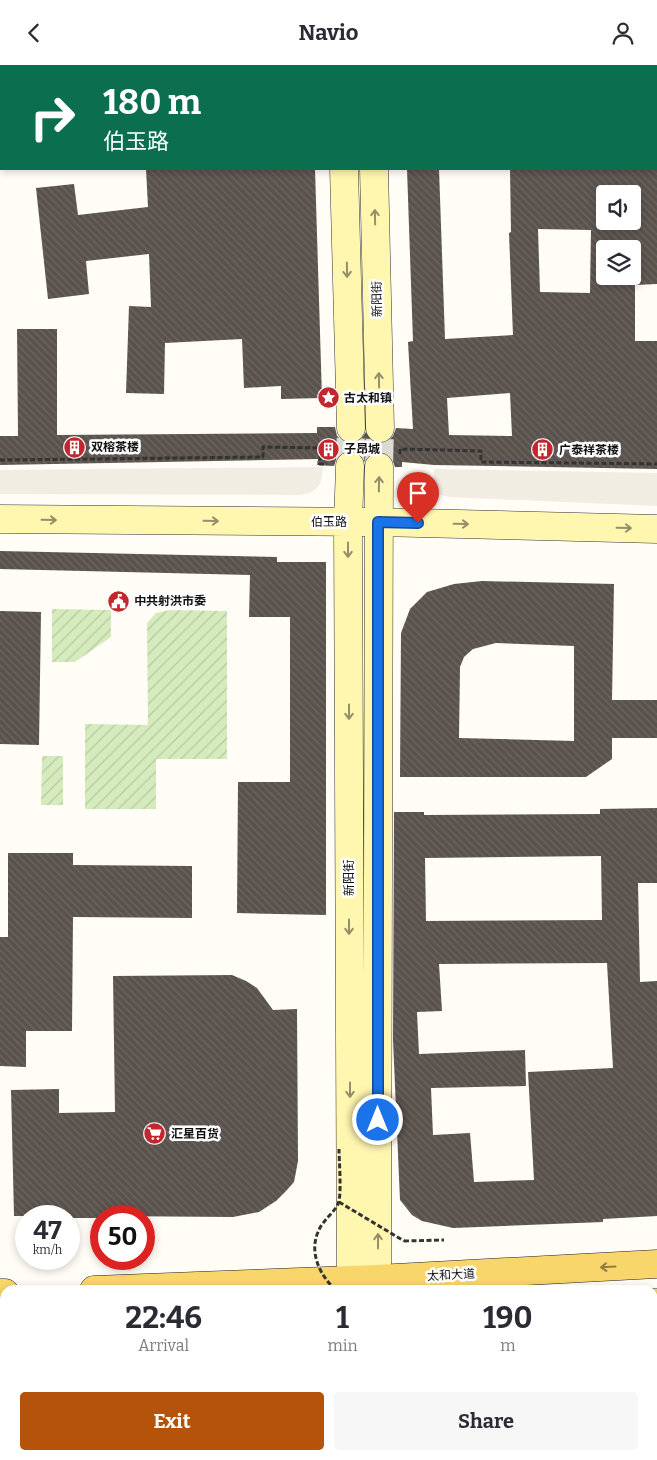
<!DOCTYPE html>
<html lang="en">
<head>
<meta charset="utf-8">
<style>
  :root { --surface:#fff; --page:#f7f7f7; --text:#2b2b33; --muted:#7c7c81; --accent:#b45309 }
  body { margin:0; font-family:Bitter,"Noto Sans SC",serif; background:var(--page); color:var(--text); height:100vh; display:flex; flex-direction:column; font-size:19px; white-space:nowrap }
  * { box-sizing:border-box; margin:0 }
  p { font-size:16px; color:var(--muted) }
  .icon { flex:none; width:28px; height:28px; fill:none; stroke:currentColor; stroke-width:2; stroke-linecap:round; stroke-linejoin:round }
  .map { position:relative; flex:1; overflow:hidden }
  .drawer { position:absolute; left:0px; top:1220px; width:658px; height:175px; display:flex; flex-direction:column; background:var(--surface); border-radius:15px 15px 0 0; box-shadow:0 2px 8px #0003 }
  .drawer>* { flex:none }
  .guide { position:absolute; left:0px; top:0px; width:658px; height:105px; box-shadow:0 2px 8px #0003; background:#0b6e4f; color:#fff; overflow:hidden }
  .tools { position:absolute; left:596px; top:120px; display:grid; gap:10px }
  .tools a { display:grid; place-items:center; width:45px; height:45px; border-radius:5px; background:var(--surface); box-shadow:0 2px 8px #0003; font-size:25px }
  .speed { position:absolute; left:15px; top:1140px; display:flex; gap:10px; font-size:25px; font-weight:700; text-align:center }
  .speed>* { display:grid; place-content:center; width:65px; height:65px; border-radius:50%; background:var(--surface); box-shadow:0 2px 8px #0003; line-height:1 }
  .speed small { font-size:12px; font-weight:400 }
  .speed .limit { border:8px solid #d22; background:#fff; color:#111 }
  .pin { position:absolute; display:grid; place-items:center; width:42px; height:42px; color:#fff; margin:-51px -21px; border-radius:50% 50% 50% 0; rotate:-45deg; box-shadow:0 0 5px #0007 }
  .pin .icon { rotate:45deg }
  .me { position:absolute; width:55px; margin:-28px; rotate:0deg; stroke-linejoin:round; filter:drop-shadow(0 0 4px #0008) }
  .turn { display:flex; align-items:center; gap:18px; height:105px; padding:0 20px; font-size:22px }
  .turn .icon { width:65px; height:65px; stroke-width:2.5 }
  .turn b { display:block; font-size:35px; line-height:42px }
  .eta { display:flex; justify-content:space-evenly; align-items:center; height:85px; text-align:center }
  .eta b { font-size:30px; font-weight:700; line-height:35px }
  .primary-button { display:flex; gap:10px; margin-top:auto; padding:10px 20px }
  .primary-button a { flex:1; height:58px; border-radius:5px; background:var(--accent); color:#fff; font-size:20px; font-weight:700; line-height:58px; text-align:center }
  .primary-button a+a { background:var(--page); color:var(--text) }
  header { display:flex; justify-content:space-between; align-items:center; height:65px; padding:0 20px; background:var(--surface); font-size:22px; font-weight:700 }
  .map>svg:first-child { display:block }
  .garden { fill:url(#garden-furrows) }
  .plaza { fill:#f1ede2 }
  .building { fill:url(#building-back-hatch); fill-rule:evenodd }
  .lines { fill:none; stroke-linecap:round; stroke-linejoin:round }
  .secondary-tunnel { stroke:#dbdad3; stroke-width:28; stroke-dasharray:28 14; stroke-linecap:butt }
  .secondary-casing { stroke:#333; stroke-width:29 }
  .primary-casing { stroke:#222; stroke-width:29 }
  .path { stroke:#333; stroke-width:3; stroke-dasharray:5 2.5; stroke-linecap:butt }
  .secondary { stroke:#fff6b0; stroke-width:28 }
  .primary { stroke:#f9d66b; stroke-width:28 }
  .path-bridge { stroke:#333; stroke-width:3; stroke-dasharray:5 2.5; stroke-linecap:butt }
  .oneway { stroke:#948f68 }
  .oneway2 { stroke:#917d42 }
  .route-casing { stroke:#114b97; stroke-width:12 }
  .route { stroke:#1a73e8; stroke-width:9 }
  .labels { text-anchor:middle; stroke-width:5; stroke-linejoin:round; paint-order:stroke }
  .street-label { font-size:12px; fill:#111; stroke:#fff }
  .poi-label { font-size:12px; font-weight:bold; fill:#111; stroke:#fff; text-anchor:start }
</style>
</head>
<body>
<header><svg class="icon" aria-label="back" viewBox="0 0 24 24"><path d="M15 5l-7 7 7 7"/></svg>Navio<svg class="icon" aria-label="person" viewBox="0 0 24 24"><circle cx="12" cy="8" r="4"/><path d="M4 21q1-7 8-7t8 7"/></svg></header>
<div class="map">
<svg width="657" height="1395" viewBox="0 0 657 1395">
  <defs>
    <pattern id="garden-furrows" width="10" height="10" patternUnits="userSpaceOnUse" patternTransform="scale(1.25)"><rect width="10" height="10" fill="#d5ebbd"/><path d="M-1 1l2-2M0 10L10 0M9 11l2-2" fill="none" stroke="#b6c8a1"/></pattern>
    <pattern id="building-back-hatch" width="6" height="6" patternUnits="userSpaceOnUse" patternTransform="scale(1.25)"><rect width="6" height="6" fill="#5a524d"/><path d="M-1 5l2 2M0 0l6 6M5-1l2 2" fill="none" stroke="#6d6662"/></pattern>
  </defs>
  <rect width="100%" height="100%" fill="#fffdf5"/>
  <path class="garden" d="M52,544L111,545V572L75,597H52Z
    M170,545L227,546V694H156V744H85V659L148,660L147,558L156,548Z
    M42,691H63V740H41Z"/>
  <path class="plaza" d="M323,402L321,417L316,424L310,428L300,430L0,429V405Z
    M434,404L657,408V441L449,432L440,430L434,422Z"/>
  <path class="building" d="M146,104H315L322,333L281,334V321L244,323L242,274L165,278L164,329L126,328L129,241L151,242L149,189L86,196L89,229L48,234L36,123L74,119L78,150L148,142Z
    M407,104H439L445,274L513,270L509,168L511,167L510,104H657V219L635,220V276H657V404L434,400L402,397V402H395L392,394L386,388L380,386L372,388L365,397L359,388L350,385L342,387L337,392L334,401L317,400L318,394L0,400V371H18L17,264H57V370L317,368V362H335L337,371L344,377L352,379L359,377L366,367L372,376L381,379L388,376L393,371L396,363L413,364L408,277L413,276ZM605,129H632V156H605ZM538,164L591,165L590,228L540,227ZM605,184H632V211H605ZM510,328L512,371L449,370L447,333Z
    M0,486L277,492V497H326V850L237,848L238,717H290V552H249L250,510L0,504Z
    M482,516L614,519L612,635H657V673H612V694L586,712H400L401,568L410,544L427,527L454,519ZM496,578L574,581V676L459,673L460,602L464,592L473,584Z
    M0,546L41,547L39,680L0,679Z
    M657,743V818H638L640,917L657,916V1151L603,1154V1157L453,1163L422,1156L412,1150L400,1135L393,975L394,747H424V750L600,749V744ZM601,791L602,855L426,856L425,793ZM607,898L613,1003L528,1007L534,1115L474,1117L470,1068L433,1070L431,1023L526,1021L525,985L419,989L417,947L442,946L439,899Z
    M8,788H73V800L192,801V853L73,852L72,966H26V1002L0,1001V872H8Z
    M232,910L246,916L257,923L273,945L297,944L298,1096L294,1117L286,1126L276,1136L259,1147L233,1152L101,1151V1153H69V1151H14L11,1025L59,1024V1048L115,1047L113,911Z"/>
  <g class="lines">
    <path class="secondary-tunnel" d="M350,401L351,363
      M379,402L380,363"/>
    <defs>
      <path id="secondary" d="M341,0V1
        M372,0V1
        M457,0L492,1
        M656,7H657
        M344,104L351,363
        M374,104L380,363
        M350,401L348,458L351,1225
        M0,454L378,457L657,464
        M377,1225L379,402
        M354,1390L355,1395
        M379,1390L380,1395"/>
      <path id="primary" d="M94,1225L377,1214L657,1199
        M0,1228H5
        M652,1238H657
        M0,1260H5"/>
    </defs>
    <use href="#secondary" class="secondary-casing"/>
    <use href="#primary" class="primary-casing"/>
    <path class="path" d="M400,389V384L481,386V397L657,399
      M0,395L263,392V382L320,383V399H327
      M404,1176L444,1175"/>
    <use href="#secondary" class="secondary"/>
    <use href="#primary" class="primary"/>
    <path class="path-bridge" d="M339,1137L404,1176
      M336,1225C320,1211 309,1188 318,1167C322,1156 333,1149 338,1139C342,1131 339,1095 339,1084"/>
  </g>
  <defs><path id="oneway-shaft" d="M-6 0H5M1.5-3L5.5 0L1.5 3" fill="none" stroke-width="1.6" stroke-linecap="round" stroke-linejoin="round" transform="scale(1.25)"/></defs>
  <g class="oneway">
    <use href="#oneway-shaft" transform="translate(375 152) rotate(-91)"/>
    <use href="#oneway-shaft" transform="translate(347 205) rotate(89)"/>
    <use href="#oneway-shaft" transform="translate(379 315) rotate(-91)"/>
    <use href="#oneway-shaft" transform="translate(379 419) rotate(-89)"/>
    <use href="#oneway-shaft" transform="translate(49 455) rotate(1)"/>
    <use href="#oneway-shaft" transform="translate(211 456) rotate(1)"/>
    <use href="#oneway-shaft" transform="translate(461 459) rotate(1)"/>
    <use href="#oneway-shaft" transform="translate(624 463) rotate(1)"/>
    <use href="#oneway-shaft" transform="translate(348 485) rotate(90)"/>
    <use href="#oneway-shaft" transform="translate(349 647) rotate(90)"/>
    <use href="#oneway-shaft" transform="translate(349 862) rotate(90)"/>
    <use href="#oneway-shaft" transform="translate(350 1025) rotate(90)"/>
    <use href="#oneway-shaft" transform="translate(378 1176) rotate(-90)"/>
  </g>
  <use class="oneway2" href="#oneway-shaft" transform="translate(608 1202) rotate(177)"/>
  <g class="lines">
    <defs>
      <path id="route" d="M378,1055V457L418,458"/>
    </defs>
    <use href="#route" class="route-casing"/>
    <use href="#route" class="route"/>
  </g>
  <defs>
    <symbol id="sight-disc" viewBox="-11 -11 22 22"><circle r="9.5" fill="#c4262e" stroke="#fff"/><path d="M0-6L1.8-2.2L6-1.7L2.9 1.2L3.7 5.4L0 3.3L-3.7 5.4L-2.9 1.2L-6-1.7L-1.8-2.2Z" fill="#fff"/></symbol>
    <symbol id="building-disc" viewBox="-11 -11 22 22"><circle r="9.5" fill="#c4262e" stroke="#fff"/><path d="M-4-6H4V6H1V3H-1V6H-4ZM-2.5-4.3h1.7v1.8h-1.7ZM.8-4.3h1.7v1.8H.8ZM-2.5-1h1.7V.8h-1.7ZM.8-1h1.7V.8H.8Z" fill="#fff"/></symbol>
    <symbol id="civic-disc" viewBox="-11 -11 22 22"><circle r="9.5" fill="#c4262e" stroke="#fff"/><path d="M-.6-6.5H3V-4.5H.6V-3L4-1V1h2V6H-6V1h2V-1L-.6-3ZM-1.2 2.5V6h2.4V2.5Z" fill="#fff"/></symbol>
    <symbol id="supermarket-disc" viewBox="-11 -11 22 22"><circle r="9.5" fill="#c4262e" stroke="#fff"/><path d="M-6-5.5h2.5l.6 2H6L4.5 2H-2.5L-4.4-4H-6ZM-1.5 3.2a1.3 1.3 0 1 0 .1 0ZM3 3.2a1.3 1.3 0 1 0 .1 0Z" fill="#fff"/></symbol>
  </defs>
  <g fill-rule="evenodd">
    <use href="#sight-disc" x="316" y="320" width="25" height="25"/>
    <use href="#building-disc" x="62" y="370" width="25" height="25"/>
    <use href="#building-disc" x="316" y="372" width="25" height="25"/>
    <use href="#building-disc" x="530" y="372" width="25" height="25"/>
    <use href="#civic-disc" x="106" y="524" width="25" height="25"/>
    <use href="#supermarket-disc" x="142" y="1056" width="25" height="25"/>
  </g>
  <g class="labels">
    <g class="street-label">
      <text transform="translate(377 234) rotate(-91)" y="4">新阳街</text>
      <text x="329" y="461">伯玉路</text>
      <text transform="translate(349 813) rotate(-90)" y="4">新阳街</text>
      <text transform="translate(451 1210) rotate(-3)" y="4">太和大道</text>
    </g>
    <g class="poi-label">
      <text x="344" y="337">古太和镇</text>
      <text x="91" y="386">双榕茶楼</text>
      <text x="344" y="388">子昂城</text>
      <text x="559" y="389">广泰祥茶楼</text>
      <text x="134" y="540">中共射洪市委</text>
      <text x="171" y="1073">汇星百货</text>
    </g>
  </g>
</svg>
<div class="tools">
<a><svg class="icon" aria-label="sound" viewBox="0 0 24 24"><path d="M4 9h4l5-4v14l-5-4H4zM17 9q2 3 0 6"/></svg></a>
<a><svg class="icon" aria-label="layers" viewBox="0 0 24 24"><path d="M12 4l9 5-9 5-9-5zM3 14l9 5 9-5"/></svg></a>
</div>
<div class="speed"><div>47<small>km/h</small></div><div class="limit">50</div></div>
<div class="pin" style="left:418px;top:458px;background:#d93025"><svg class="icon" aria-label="arrive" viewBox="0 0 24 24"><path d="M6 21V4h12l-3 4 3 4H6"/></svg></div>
<svg class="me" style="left:378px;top:1055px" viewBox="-20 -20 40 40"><circle r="17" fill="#1a73e8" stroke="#fff" stroke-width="3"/><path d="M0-11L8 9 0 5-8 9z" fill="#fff"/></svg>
<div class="guide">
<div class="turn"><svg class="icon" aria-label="right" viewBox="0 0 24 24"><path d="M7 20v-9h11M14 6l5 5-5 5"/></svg><div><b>180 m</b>伯玉路</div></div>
</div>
<section class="drawer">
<div class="eta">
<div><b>22:46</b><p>Arrival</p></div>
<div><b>1</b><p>min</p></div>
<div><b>190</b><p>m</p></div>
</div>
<div class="primary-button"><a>Exit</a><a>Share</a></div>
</section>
</div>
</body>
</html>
